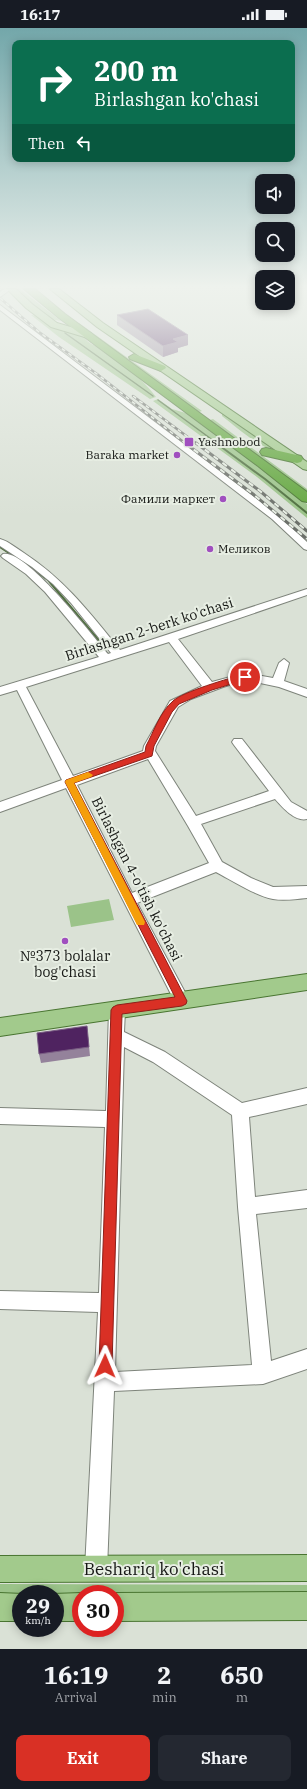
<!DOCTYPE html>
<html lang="en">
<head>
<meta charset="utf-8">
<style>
  :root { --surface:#171b24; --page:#242831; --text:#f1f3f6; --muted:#9ea1a6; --accent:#d93025 }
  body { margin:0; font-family:"IBM Plex Serif",serif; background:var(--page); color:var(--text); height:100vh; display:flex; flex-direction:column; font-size:15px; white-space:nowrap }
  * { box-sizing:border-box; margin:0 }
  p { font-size:13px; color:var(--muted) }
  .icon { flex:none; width:22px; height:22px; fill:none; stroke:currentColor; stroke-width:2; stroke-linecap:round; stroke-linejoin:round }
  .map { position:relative; height:1621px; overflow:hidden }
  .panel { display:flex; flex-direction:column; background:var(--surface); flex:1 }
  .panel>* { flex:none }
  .hud { position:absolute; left:12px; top:12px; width:283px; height:122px; border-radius:8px; box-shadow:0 2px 10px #0003; background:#0b6e4f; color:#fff; overflow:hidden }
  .fabs { position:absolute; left:255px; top:146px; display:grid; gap:8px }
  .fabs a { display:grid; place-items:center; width:40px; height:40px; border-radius:8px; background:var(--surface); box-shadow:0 2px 10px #0003; font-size:20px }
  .speed { position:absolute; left:12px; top:1557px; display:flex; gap:8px; font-size:20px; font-weight:700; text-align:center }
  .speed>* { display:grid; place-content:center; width:52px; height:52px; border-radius:50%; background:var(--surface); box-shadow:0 2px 10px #0003; line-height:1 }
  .speed small { font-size:10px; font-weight:400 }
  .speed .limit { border:6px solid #d22; background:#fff; color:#111 }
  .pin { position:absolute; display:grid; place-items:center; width:34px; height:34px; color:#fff; margin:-17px; border:2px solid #fff; border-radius:50%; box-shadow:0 1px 4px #0007 }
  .me { position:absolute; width:44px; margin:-22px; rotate:1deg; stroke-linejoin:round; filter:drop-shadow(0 0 3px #0008) }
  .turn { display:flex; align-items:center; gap:14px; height:84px; padding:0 16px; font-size:18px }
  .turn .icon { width:52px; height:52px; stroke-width:2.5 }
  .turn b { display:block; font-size:28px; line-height:34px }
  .then { display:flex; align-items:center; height:38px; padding:0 16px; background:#0003; gap:8px; font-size:15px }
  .eta { display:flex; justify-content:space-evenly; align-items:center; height:68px; text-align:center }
  .eta b { font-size:24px; font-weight:700; line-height:28px }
  .primary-button { display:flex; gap:8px; margin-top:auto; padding:8px 16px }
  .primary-button a { flex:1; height:46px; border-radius:8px; background:var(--accent); color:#fff; font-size:16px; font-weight:700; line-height:46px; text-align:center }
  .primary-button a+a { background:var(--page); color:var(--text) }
  .status { display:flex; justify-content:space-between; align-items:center; height:28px; padding:0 20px; background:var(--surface); direction:ltr }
  .status svg { height:11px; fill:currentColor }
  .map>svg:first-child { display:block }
  .green { fill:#9bc389 }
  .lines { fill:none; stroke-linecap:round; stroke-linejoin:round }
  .stream-far2 { stroke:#4d6e3d; stroke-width:1.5 }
  .stream-far1 { stroke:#4d6e3d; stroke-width:2 }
  .stream { stroke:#4d6e3d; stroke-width:2.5 }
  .minor-casing { stroke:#7e847b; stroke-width:2 }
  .major-casing { stroke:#497531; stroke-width:2 }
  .highway-casing { stroke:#497531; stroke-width:2 }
  .minor { fill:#fff; fill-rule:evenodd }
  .major { fill:#a2ca8c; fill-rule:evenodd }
  .highway { fill:#64a740; fill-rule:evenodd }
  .rail-far1-casing { stroke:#6c706a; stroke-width:2.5 }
  .rail-casing { stroke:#6c706a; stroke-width:3 }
  .rail-far1 { stroke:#e7eee3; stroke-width:1.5; stroke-dasharray:4; stroke-linecap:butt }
  .rail { stroke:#e7eee3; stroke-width:2; stroke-dasharray:5.5; stroke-linecap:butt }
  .wall { fill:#94829b }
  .shaded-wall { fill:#795c83 }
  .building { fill:#4f2360; stroke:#795c83 }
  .route { fill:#d93025; stroke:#8d1f18 }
  .slow { fill:#f59e0b }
  .poi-dot { fill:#a04fbf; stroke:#e7eee3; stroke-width:1.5 }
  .labels { text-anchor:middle; stroke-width:4; stroke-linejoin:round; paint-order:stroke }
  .far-poi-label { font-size:12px; fill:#161815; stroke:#e7eee3; text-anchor:start }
  .street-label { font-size:14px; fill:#161815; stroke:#e7eee3 }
  .poi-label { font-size:14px; fill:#161815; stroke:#e7eee3 }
  .near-street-label { font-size:17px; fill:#161815; stroke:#e7eee3 }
</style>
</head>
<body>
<div class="status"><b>16:17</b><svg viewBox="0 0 49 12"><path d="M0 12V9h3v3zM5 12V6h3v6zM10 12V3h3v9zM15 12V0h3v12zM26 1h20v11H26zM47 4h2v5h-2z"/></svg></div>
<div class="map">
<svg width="307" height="1621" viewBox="0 0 307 1621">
  <rect width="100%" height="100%" fill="#dae1d6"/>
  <path class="green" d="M17,261H20L61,293L50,291L32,275L29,276L17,265L20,264Z
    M31,287L38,288L84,309C88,316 95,317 102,321C121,334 142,350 156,369L150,371L59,309Z
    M76,295H79L202,383L199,384Z
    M158,340L281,423C265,425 235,398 222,388V385Z
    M158,371L172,381L189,386L293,465L307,476V490L257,449L153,373Z
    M213,391L307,461V464L210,392Z
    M109,871L114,892L71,899L67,878Z
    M0,1556L307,1557V1567H0Z"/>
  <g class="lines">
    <path class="stream-far2" d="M65,305L153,368
      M158,372L218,416"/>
    <path class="stream-far1" d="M216,415L265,451L307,485
      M0,519L21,533
      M25,536L48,552L101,615"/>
    <path class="stream" d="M100,614L106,621"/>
    <defs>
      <path id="minor" d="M4,261H11L0,269V264Z
        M0,277L278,487L307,514V522L304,521L272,491L0,282Z
        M0,511C8,513 16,520 24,525C65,552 90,585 120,622L307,561V567L178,611L212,654L245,645L273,650L279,635L284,631L289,635L284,653L307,661V669L279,659L251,653L239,654L223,659L191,671L178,679L156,718L155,723L196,788L269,763L234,717L232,714L234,711H242L291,774L307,783V791C295,794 282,779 275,771L201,796L222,834L251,850L273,859L307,858V870C296,871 284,873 273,871C254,867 233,853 216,844L137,875L187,968L189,973L187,978L182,980L177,978L66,760L0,784V774L62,752L17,662L0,667V659L99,629L45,564L26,546L3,530L1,528L3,526C25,520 93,608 108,626L111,625L71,575L53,556L32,539L0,518ZM169,614L202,658L170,673L144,718L143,723L73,748L26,659ZM148,731L188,798L209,835L132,865L77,757Z
        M117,975L122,977L125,982L124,1004L165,1024L242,1075L307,1060V1076L249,1089L255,1169L307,1162V1180L256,1186L271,1333L307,1321V1341L263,1356L114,1363L107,1541L104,1549L96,1552L88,1549L85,1541L98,1284L0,1281V1263L99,1265L105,1099L0,1096V1080L106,1083L109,982L112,977ZM124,1019L153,1034L232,1087L238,1179L252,1337L115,1344Z"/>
      <path id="major" d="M7,261H16L32,276L57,295L91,305L92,307L88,310L51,299L26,280Z
        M50,261H59L103,295L307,434V442L303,441L97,299Z
        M307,946V962L0,1008V990Z
        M307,1527V1553L0,1554V1528Z
        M307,1564V1592L115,1593V1566H113L115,1565Z
        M0,1565L23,1566H21V1593H0Z
        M81,1565L83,1566H81V1593H55V1566H53Z"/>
      <path id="highway" d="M24,261H35L65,286L307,464V474L302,473L258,438L59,290Z
        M134,326L165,338L166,340L161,343L130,331L129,329Z
        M266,420L301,428L303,431L301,434L297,435L262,427L260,424L262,421Z"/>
    </defs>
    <use href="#minor" class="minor-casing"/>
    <use href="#major" class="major-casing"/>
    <use href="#highway" class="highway-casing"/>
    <use href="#minor" class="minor"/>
    <use href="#major" class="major"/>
    <use href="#highway" class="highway"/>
    <defs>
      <path id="rail-far1" d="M0,270L39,304L97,346L186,416
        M133,368L197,416"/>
      <path id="rail" d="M185,415L253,466L307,511
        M196,415L260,463L307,503"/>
    </defs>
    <use href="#rail-far1" class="rail-far1-casing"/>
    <use href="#rail" class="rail-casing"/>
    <use href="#rail-far1" class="rail-far1"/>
    <use href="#rail" class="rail"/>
  </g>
  <path class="wall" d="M117,287L188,307V317L178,320V324L163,329L117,297Z
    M87,998L90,1028L41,1035L39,1026Z"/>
  <path class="shaded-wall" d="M188,307V317L178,320V324L163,329V318L173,311Z"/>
  <path class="building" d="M148,281L188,307L173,311L178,314L163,318L117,287Z
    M87,998L89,1019L39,1026L37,1005Z"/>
  <linearGradient id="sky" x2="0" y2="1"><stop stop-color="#73a7aa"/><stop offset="0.53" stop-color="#eef2ed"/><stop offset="1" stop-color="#eef2ed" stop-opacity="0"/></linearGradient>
  <rect width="307" height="488" fill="url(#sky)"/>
  <path class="route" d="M245,646L248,647V651L212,662L179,676L172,684L154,718L152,728L74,755L187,973L186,976L182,978L122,986L112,1338L110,1343L105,1345L101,1343L99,1338L111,982L113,979L117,977L175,969L65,754L66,752L145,724L146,718C154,703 160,684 173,673C182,664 230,650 245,646Z"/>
  <path class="slow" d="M88,744L93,747L91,749L74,755L145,894L144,897H137L65,754L66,752Z"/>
  <g class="poi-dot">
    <rect x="184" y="409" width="10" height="10" rx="2"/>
    <circle cx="177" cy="427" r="4"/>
    <circle cx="223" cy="471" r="4"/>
    <circle cx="210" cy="521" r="4"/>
    <circle cx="65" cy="913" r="4"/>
  </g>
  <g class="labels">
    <g class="far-poi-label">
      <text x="198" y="418">Yashnobod</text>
      <text x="169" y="431" text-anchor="end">Baraka market</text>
      <text x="215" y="475" text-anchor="end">Фамили маркет</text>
      <text x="218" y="525">Меликов</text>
    </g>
    <g class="street-label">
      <text transform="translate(149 601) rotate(-18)" y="5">Birlashgan 2-berk ko'chasi</text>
      <text transform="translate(137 851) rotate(63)" y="5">Birlashgan 4-o'tish ko'chasi</text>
    </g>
    <g class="poi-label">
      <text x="65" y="933">№373 bolalar<tspan x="65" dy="16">bog'chasi</tspan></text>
    </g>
    <g class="near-street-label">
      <text x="154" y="1547">Beshariq ko'chasi</text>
    </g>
  </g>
</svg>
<div class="fabs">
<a><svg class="icon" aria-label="sound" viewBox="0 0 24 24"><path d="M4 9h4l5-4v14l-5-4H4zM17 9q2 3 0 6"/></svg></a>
<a><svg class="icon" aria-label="search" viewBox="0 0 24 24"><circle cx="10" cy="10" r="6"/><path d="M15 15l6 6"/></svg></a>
<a><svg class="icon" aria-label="layers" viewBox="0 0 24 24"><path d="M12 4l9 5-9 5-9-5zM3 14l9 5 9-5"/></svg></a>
</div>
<div class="speed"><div>29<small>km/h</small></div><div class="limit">30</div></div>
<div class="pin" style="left:245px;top:649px;background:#d93025"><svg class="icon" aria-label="arrive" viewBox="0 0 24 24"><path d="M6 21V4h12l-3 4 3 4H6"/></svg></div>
<svg class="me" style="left:105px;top:1338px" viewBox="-20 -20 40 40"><path d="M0-17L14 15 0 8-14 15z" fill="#d93025" stroke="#fff" stroke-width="4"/></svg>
<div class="hud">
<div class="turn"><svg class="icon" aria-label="right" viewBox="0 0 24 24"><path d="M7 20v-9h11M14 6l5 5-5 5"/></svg><div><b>200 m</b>Birlashgan ko'chasi</div></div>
<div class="then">Then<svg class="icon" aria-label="left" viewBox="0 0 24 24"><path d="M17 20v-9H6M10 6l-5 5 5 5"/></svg></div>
</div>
</div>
<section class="panel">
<div class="eta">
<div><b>16:19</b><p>Arrival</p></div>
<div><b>2</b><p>min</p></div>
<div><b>650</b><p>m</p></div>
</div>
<div class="primary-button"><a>Exit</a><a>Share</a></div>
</section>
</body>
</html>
